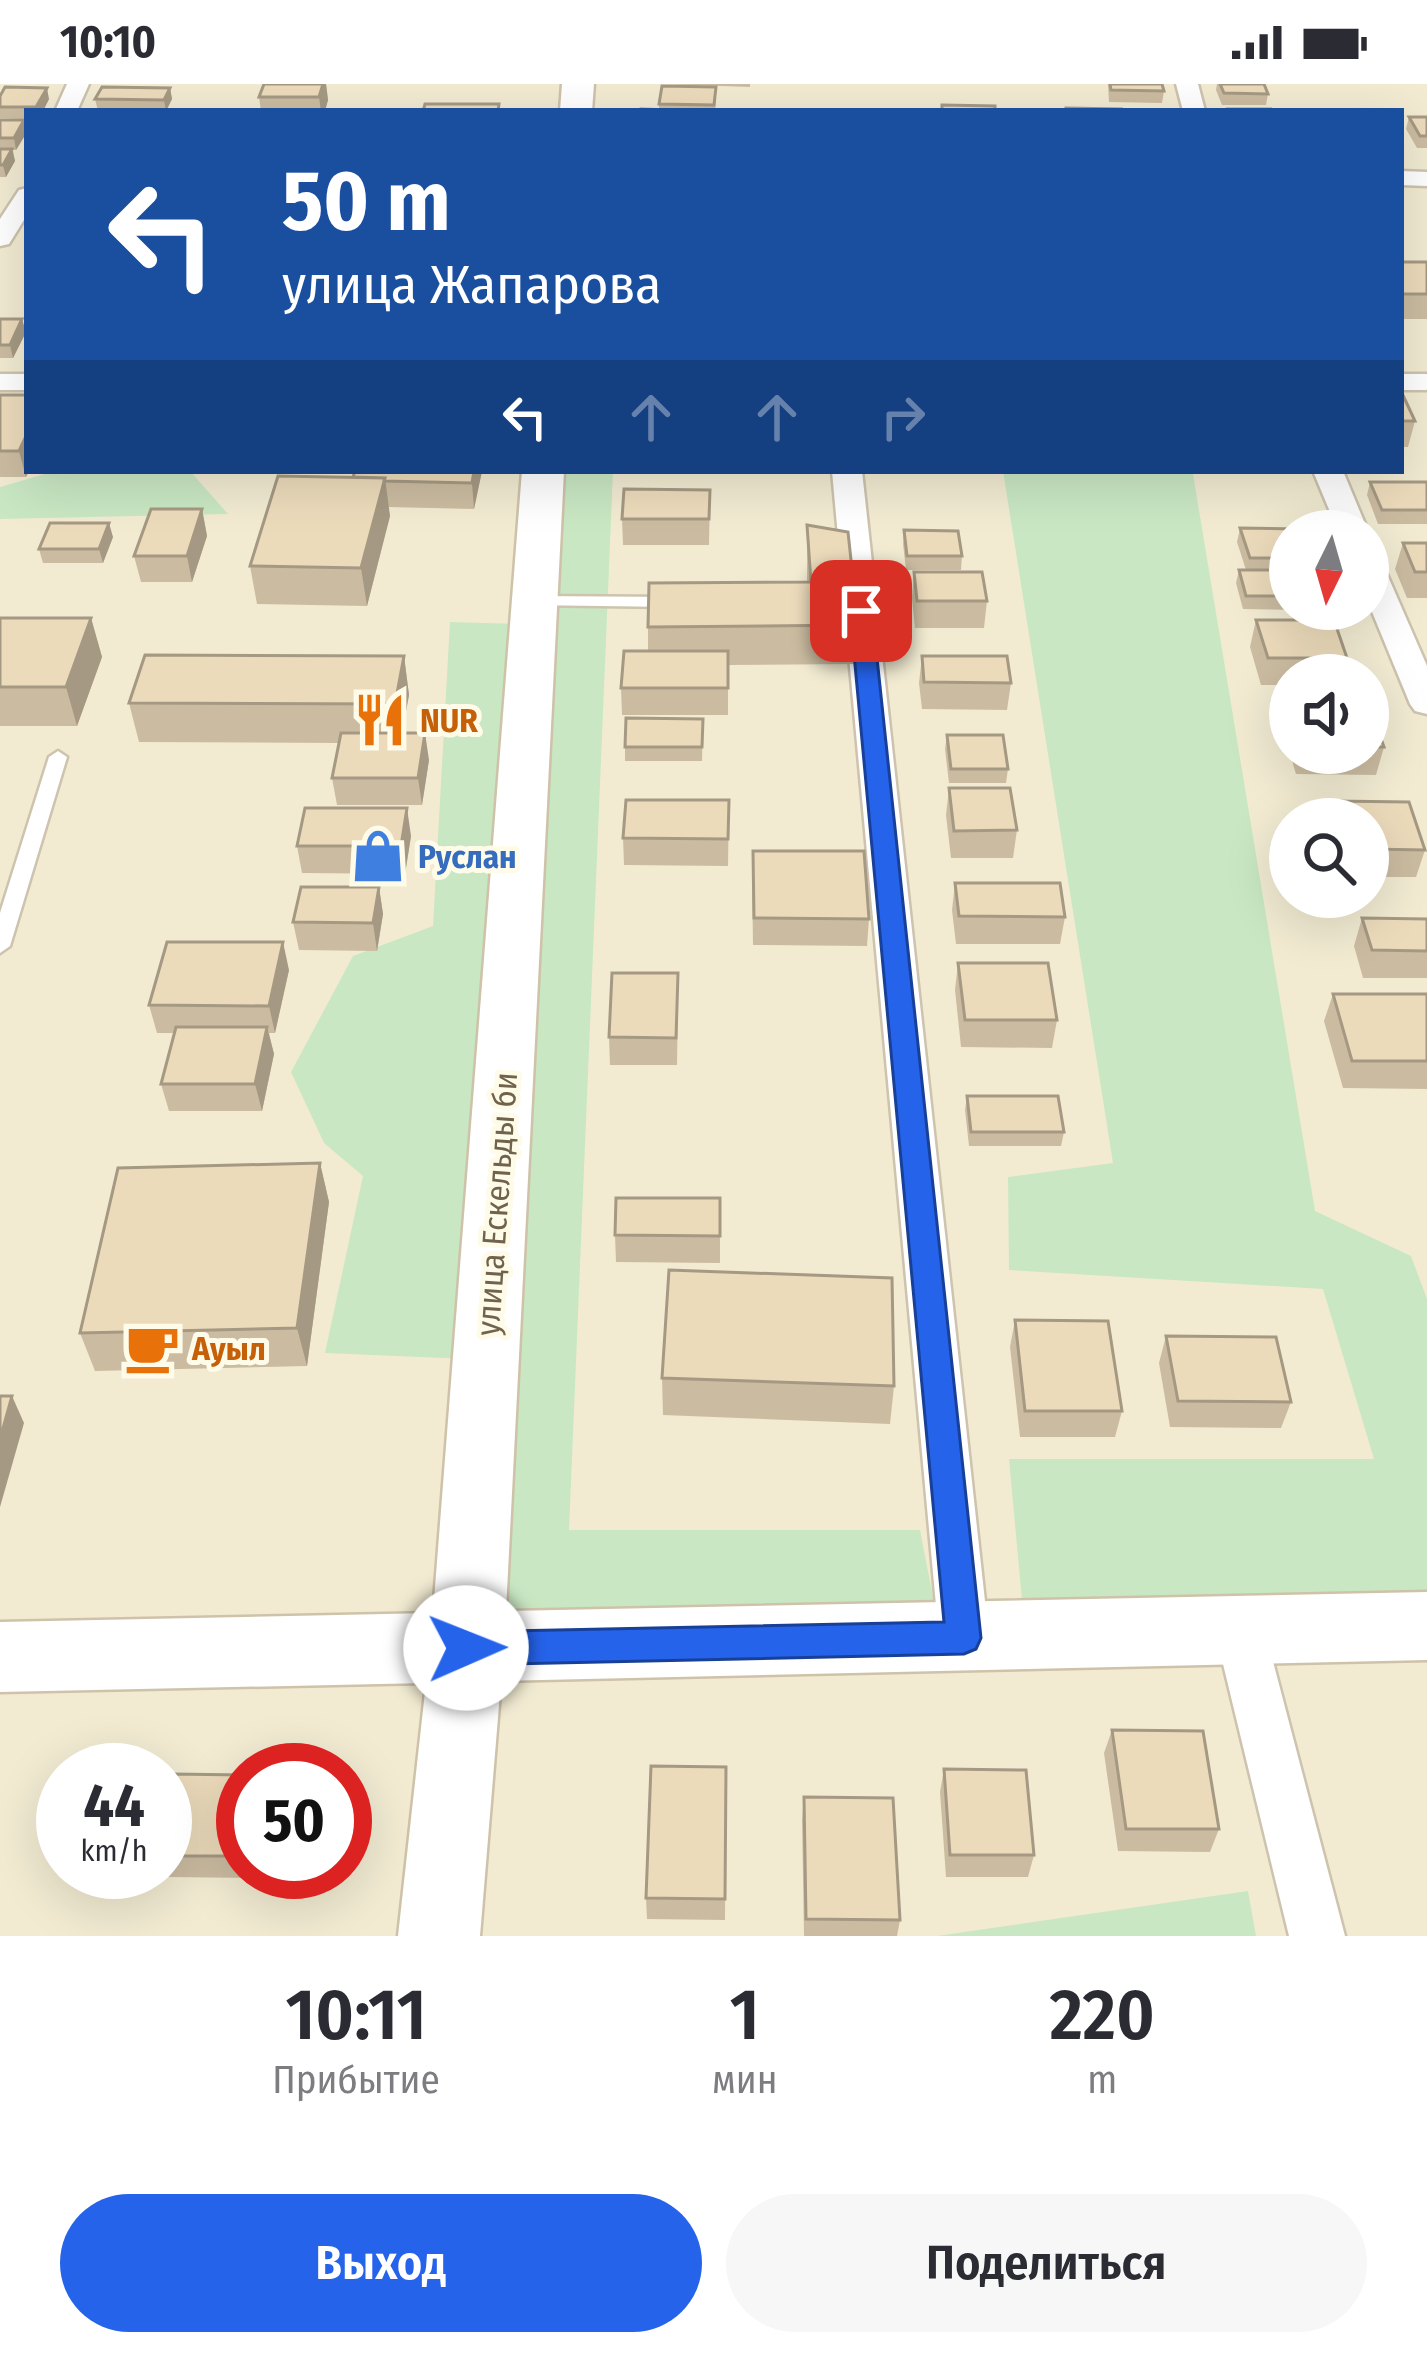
<!DOCTYPE html>
<html lang="ru">
<head>
<meta charset="utf-8">
<style>
  :root { --surface:#fff; --page:#f7f7f7; --text:#2b2b33; --muted:#7c7c81; --accent:#2563eb }
  body { margin:0; font-family:"Fira Sans Condensed",sans-serif; background:var(--page); color:var(--text); height:100vh; display:flex; flex-direction:column; font-size:45px; white-space:nowrap }
  * { box-sizing:border-box; margin:0 }
  p { font-size:39px; color:var(--muted) }
  .icon { flex:none; width:66px; height:66px; fill:none; stroke:currentColor; stroke-width:2; stroke-linecap:round; stroke-linejoin:round }
  .map { position:relative; height:1852px; overflow:hidden }
  .details { display:flex; flex-direction:column; background:var(--surface); flex:1 }
  .details>* { flex:none }
  .hud { position:absolute; left:24px; top:24px; width:1380px; height:366px; border-radius:0px; box-shadow:0 12px 48px #0002; background:#1a4fa0; color:#fff; overflow:hidden }
  .needle { width:78px; rotate:185deg }
  .fabs { position:absolute; left:1269px; top:426px; display:grid; gap:24px }
  .fabs a { display:grid; place-items:center; width:120px; height:120px; border-radius:50%; background:var(--surface); box-shadow:0 12px 48px #0002; font-size:60px }
  .speed { position:absolute; left:36px; top:1659px; display:flex; gap:24px; font-size:60px; font-weight:700; text-align:center }
  .speed>* { display:grid; place-content:center; width:156px; height:156px; border-radius:50%; background:var(--surface); box-shadow:0 12px 48px #0002; line-height:1 }
  .speed small { font-size:30px; font-weight:400 }
  .speed .limit { border:18px solid #d22; background:#fff; color:#111 }
  .pin { position:absolute; display:grid; place-items:center; width:102px; height:102px; color:#fff; margin:-51px; border-radius:24px; box-shadow:0 6px 18px #0006 }
  .me { position:absolute; width:132px; margin:-66px; rotate:89deg; stroke-linejoin:round; filter:drop-shadow(0 0 9px #0008) }
  .turn { display:flex; align-items:center; gap:42px; height:252px; padding:0 60px; font-size:54px }
  .turn .icon { width:156px; height:156px; stroke-width:2.5 }
  .turn b { display:block; font-size:84px; line-height:102px }
  .lanes { display:flex; align-items:center; height:114px; padding:0 60px; background:#0003; justify-content:center; gap:60px; direction:ltr }
  .lanes .off { opacity:.35 }
  .eta { display:flex; justify-content:space-evenly; align-items:center; height:204px; text-align:center }
  .eta b { font-size:72px; font-weight:600; line-height:84px }
  .primary-button { display:flex; gap:24px; margin-top:auto; padding:24px 60px }
  .primary-button a { flex:1; height:138px; border-radius:72px; background:var(--accent); color:#fff; font-size:48px; font-weight:600; line-height:138px; text-align:center }
  .primary-button a+a { background:var(--page); color:var(--text) }
  .status { display:flex; justify-content:space-between; align-items:center; height:84px; padding:0 60px; background:var(--surface); direction:ltr }
  .status svg { height:33px; fill:currentColor }
  .map>svg:first-child { display:block }
  .residential { fill:#f2ebd2; fill-rule:evenodd }
  .green { fill:#c9e7c3 }
  .lines { fill:none; stroke-linecap:round; stroke-linejoin:round }
  .lane-casing { stroke:#cdc3ae; stroke-width:5 }
  .street-casing { stroke:#cdc3ae; stroke-width:5 }
  .secondary-casing { stroke:#cec2a9; stroke-width:5 }
  .lane { fill:#fff; fill-rule:evenodd }
  .street { fill:#fff; fill-rule:evenodd }
  .secondary { fill:#fff; fill-rule:evenodd }
  .wall { fill:#cbbca1 }
  .shaded-wall { fill:#a59983 }
  .building { fill:#ecdbbb; stroke:#a59983; stroke-width:3 }
  .route { fill:#2563eb; stroke:#184099; stroke-width:3 }
  .labels { text-anchor:middle; stroke-width:10; stroke-linejoin:round; paint-order:stroke }
  .food-label { font-size:33px; font-weight:bold; fill:#c56008; stroke:#fefbe9; text-anchor:start }
  .shop-label { font-size:33px; font-weight:bold; fill:#366cbe; stroke:#fefbe9; text-anchor:start }
  .street-label { font-size:33px; fill:#71624b; stroke:#fefbe9 }
</style>
</head>
<body>
<div class="status"><b>10:10</b><svg viewBox="0 0 49 12"><path d="M0 12V9h3v3zM5 12V6h3v6zM10 12V3h3v9zM15 12V0h3v12zM26 1h20v11H26zM47 4h2v5h-2z"/></svg></div>
<div class="map">
<svg width="1427" height="1852" viewBox="0 0 1427 1852">
  <rect width="100%" height="100%" fill="#fbf7e4"/>
  <path class="residential" d="M0,0H1427V1852H0ZM27,27H1401V387H27ZM1290,447H1368V525H1290ZM1290,591H1368V669H1290ZM1290,735H1368V813H1290ZM63,1686H165V1788H63ZM243,1686H345V1788H243Z"/>
  <path class="green" d="M55,387H190L228,430L0,435V403Z
    M565,387H613L569,1446H920L938,1539L496,1541Z
    M1003,387L1193,390L1315,1127L1411,1172L1427,1215V1522L1023,1527L1009,1375H1374L1323,1205L1009,1186L1008,1093L1113,1079Z
    M450,538L516,540L468,1275L325,1269L363,1092L324,1059L291,988L353,872L433,842Z
    M1248,1807L1256,1852H937Z"/>
  <g class="lines">
    <defs>
      <path id="lane" d="M534,512L672,513L680,518L672,523L528,521V513Z
        M58,667L67,673L10,862L0,869V829L49,673Z"/>
      <path id="street" d="M67,0H89L77,27H55Z
        M1176,0H1198L1205,27H1183Z
        M1401,87L1427,88V102L1401,101Z
        M27,104V131L9,160L0,162V135L19,106Z
        M0,290H27V306H0Z
        M1401,290H1427V306H1401Z
        M832,387H862L989,1554L982,1571L964,1578L946,1571L939,1554Z
        M1313,387H1343L1368,447H1338Z
        M1368,472L1383,481L1427,582V630L1415,627L1410,620L1368,518Z
        M1240,1523L1258,1530L1265,1547L1345,1852H1289L1215,1547L1222,1530Z"/>
      <path id="secondary" d="M562,0H594L592,27H560Z
        M522,387H564L506,1527L1427,1508V1576L501,1597L480,1852H398L426,1599L0,1608V1538L433,1529Z"/>
    </defs>
    <use href="#lane" class="lane-casing"/>
    <use href="#street" class="street-casing"/>
    <use href="#secondary" class="secondary-casing"/>
    <use href="#lane" class="lane"/>
    <use href="#street" class="street"/>
    <use href="#secondary" class="secondary"/>
  </g>
  <path class="wall" d="M326,0L328,16L325,27H261L259,13Z
    M664,0H750V3Z
    M1108,0H1162L1164,7L1162,19L1109,18Z
    M1217,0H1264L1268,10L1266,21H1222L1216,6Z
    M170,4L172,15L166,27H98L95,15Z
    M0,12L49,15L43,27H27V35L0,34Z
    M716,15L715,27H641L659,26V20Z
    M1409,33H1427V64H1417L1406,45Z
    M0,36H24L27,48L16,66H13L15,77L6,93H0Z
    M1401,178H1427V235H1401Z
    M0,235L26,248L13,274H0Z
    M1401,307L1415,337L1408,363H1401Z
    M0,311H27L26,393H0Z
    M355,387H482L474,425L388,423L390,432L367,522L257,520L250,482L353,393Z
    M1370,398H1427V440H1378L1367,411Z
    M710,406L709,461H623L622,435Z
    M202,425L207,452L192,498H141L134,472Z
    M807,441L858,541L855,580L728,581V631H622L621,604L648,567V543L807,498Z
    M1240,444L1290,447V525L1308,526L1243,525L1236,499L1239,486H1246L1237,458Z
    M904,446L962,472L961,486H906L903,460Z
    M113,453L103,479H43L39,465Z
    M1403,459H1427V514H1407L1395,485Z
    M914,488L987,517L984,544H915L912,514Z
    M0,534H91L102,573L77,642H0Z
    M1256,536L1347,574L1343,591H1290V601H1261L1250,563Z
    M404,572L409,611L402,649L429,676L422,721H337L332,694L339,659L139,658L129,619Z
    M922,572L1011,599L1007,626L922,625L919,599Z
    M1368,624L1384,663L1376,691L1296,690L1284,651L1290,627V669H1368Z
    M703,635L702,677H625V663Z
    M947,651L1008,685L1006,699H949L945,665Z
    M949,704L1017,746L1013,774H951L946,731Z
    M729,716L728,782L624,781L623,754Z
    M1332,717L1409,718L1425,766L1416,793H1368V735H1327Z
    M411,752L405,790L302,789L297,762Z
    M752,794L869,835L867,862L753,861Z
    M955,799L1065,833L1060,860H956L952,826Z
    M379,803L383,830L377,867L299,866L293,838Z
    M1362,834L1427,835V894H1363L1354,862Z
    M958,879L1057,936L1052,964L961,963L955,906Z
    M289,886L275,949H269L274,970L262,1027H169L161,1000L174,949H157L149,921Z
    M1333,910H1427V1005L1343,1004L1324,937Z
    M678,916L677,981H610L609,953Z
    M967,1012L1064,1048L1061,1062H969L965,1026Z
    M320,1079L329,1118L307,1282L95,1287L80,1249Z
    M720,1114V1179L616,1178L615,1151Z
    M1015,1236L1122,1327L1115,1353H1020L1010,1263Z
    M1166,1252L1291,1318L1281,1344L1170,1343L1159,1279Z
    M662,1294L894,1302L890,1340L663,1331Z
    M1112,1646L1219,1745L1210,1768L1118,1767L1104,1669Z
    M726,1683L725,1836L647,1835L646,1814Z
    M944,1685L1034,1771L1028,1793H946L940,1708Z
    M243,1691V1788H264L263,1794L167,1793L164,1788L165,1724Z
    M804,1713L900,1836L897,1852H804L802,1736Z"/>
  <path class="shaded-wall" d="M323,0H326L328,16L325,27H321L319,13Z
    M47,4L49,15L43,27H37L36,23Z
    M170,4L172,15L166,27L164,16Z
    M24,36L27,48L16,66L14,54Z
    M12,65L15,77L6,93L3,81Z
    M22,235L26,248L13,274L10,261Z
    M27,350V387H29L26,393L19,367Z
    M474,387H482L474,425L472,399Z
    M385,394L390,432L367,522L361,484Z
    M202,425L207,452L192,498L187,472Z
    M109,439L113,453L103,479L99,465Z
    M91,534L102,573L77,642L66,603Z
    M404,572L409,611L400,659L395,620Z
    M425,649L429,676L422,721L418,694Z
    M407,724L411,752L405,790L401,762Z
    M379,803L383,830L377,867L373,839Z
    M283,858L289,886L275,949L269,922Z
    M267,943L274,970L262,1027L255,1000Z
    M320,1079L329,1118L307,1282L297,1244Z
    M12,1312L24,1339L0,1423V1355Z"/>
  <path class="building" d="M264,0H323L319,13H259Z
    M1110,0H1162L1164,7L1111,6Z
    M1220,0H1264L1268,10L1224,9Z
    M662,2L716,3L714,21L659,20Z
    M5,3L47,4L36,23H0V12Z
    M102,3L170,4L164,16L95,15Z
    M425,20H499L498,27H423Z
    M942,21L995,22V27H942Z
    M1066,24L1122,25L1123,27H1066Z
    M641,25L704,27H641Z
    M1228,25H1271L1272,27H1229Z
    M1409,33H1427V52H1420Z
    M0,36H24L14,54H0Z
    M0,65H12L3,81H0Z
    M1401,178H1427V210H1401Z
    M0,235H22L10,261H0Z
    M1401,307L1415,337H1401Z
    M0,311H27V350L19,367H0Z
    M355,387H474L472,399L384,397L385,394L353,393Z
    M278,392L385,394L361,484L250,482Z
    M1370,398H1427V426H1382Z
    M624,405L710,406L709,435H622Z
    M151,425H202L187,472H134Z
    M50,439H109L99,465H39Z
    M807,441L848,448L858,541L648,543L649,499L811,498Z
    M1240,444L1300,445L1301,447H1290V474H1250Z
    M904,446L958,447L962,472H907Z
    M1403,459H1427V488H1415Z
    M1239,486H1290V512H1246Z
    M914,488H982L987,517H917Z
    M0,534H91L66,603H0Z
    M1256,536H1334L1347,574H1268Z
    M624,567H728V604H621Z
    M145,571L404,572L395,620L129,619Z
    M922,572H1007L1011,599L924,598Z
    M1368,624H1370L1384,663H1368Z
    M626,634L703,635L702,663H625Z
    M341,649H425L418,694H332Z
    M947,651H1003L1008,685H951Z
    M949,704H1010L1017,746L954,747Z
    M626,716H729L728,755L623,754Z
    M1332,717L1409,718L1425,766L1368,765V735H1337Z
    M305,724H407L401,762H297Z
    M753,767H864L869,835L754,834Z
    M955,799H1060L1065,833L959,832Z
    M301,803H379L373,839L293,838Z
    M1362,834L1427,835V867L1372,866Z
    M167,858H283L269,922L149,921Z
    M958,879H1048L1057,936H965Z
    M612,889H678L676,954L609,953Z
    M1333,910H1427V977H1352Z
    M176,943H267L255,1000H161Z
    M967,1012H1058L1064,1048H971Z
    M320,1079L297,1244L80,1249L118,1084Z
    M616,1114H720V1152L615,1151Z
    M669,1186L892,1194L894,1302L662,1294Z
    M1015,1236L1108,1237L1122,1327H1025Z
    M1166,1252L1276,1253L1291,1318L1178,1317Z
    M0,1312H12L0,1355Z
    M1112,1646L1203,1647L1219,1745H1126Z
    M651,1682L726,1683L725,1815L646,1814Z
    M944,1685L1026,1686L1034,1771H950Z
    M172,1690L243,1691V1772H165V1724Z
    M804,1713L893,1714L900,1836L806,1835Z"/>
  <path class="route" d="M861,520L872,527L981,1554L976,1565L964,1570L466,1581L454,1576L449,1564L454,1553L466,1548L944,1538L850,527Z"/>
  <defs>
    <symbol id="restaurant-bare" viewBox="-9 -9 18 18"><path d="M-5-6h1v4h1v-4h1v4h1v-4h1v5L-1.5 .5V6h-2V.5L-5-1ZM5-6V6H3V1.5H1.5Q1.5-4 5-6Z" fill="#e8710a" stroke="#fefbe9" stroke-width="2.5" paint-order="stroke"/></symbol>
    <symbol id="shop-bare" viewBox="-9 -9 18 18"><path d="M-5-2.5h2.3a2.7 3.5 0 0 1 5.4 0H5L5.5 6h-11ZM-1.5-2.5h3a1.5 2.3 0 0 0-3 0Z" fill="#3f7fe0" stroke="#fefbe9" stroke-width="2.5" paint-order="stroke"/></symbol>
    <symbol id="cafe-bare" viewBox="-9 -9 18 18"><path d="M-5.5-4.5H6V0H3Q3 3.5 0 3.5H-2.5Q-5.5 3.5-5.5 0ZM3-3.2v2h1.7v-2ZM-6 4.5H4V6H-6Z" fill="#e8710a" stroke="#fefbe9" stroke-width="2.5" paint-order="stroke"/></symbol>
  </defs>
  <g fill-rule="evenodd">
    <use href="#restaurant-bare" x="342" y="598" width="76" height="76"/>
    <use href="#shop-bare" x="340" y="734" width="76" height="76"/>
    <use href="#cafe-bare" x="114" y="1226" width="76" height="76"/>
  </g>
  <g class="labels">
    <g class="food-label">
      <text x="420" y="648">NUR</text>
      <text x="192" y="1276">Ауыл</text>
    </g>
    <g class="shop-label">
      <text x="418" y="784">Руслан</text>
    </g>
    <g class="street-label">
      <text transform="translate(496 1120) rotate(-86)" y="12">улица Ескельды би</text>
    </g>
  </g>
</svg>
<div class="fabs">
<a><svg class="needle" viewBox="-14 -14 28 28"><path d="M0-13l5 13h-10z" fill="#e53935"/><path d="M0 13l5-13h-10z" fill="#7c7c81"/></svg></a>
<a><svg class="icon" aria-label="sound" viewBox="0 0 24 24"><path d="M4 9h4l5-4v14l-5-4H4zM17 9q2 3 0 6"/></svg></a>
<a><svg class="icon" aria-label="search" viewBox="0 0 24 24"><circle cx="10" cy="10" r="6"/><path d="M15 15l6 6"/></svg></a>
</div>
<div class="speed"><div>44<small>km/h</small></div><div class="limit">50</div></div>
<div class="pin" style="left:861px;top:527px;background:#d93025"><svg class="icon" aria-label="arrive" viewBox="0 0 24 24"><path d="M6 21V4h12l-3 4 3 4H6"/></svg></div>
<svg class="me" style="left:466px;top:1564px" viewBox="-20 -20 40 40"><circle r="19" fill="#fff"/><path d="M0-13L10 11 0 6-10 11z" fill="#2563eb"/></svg>
<div class="hud">
<div class="turn"><svg class="icon" aria-label="left" viewBox="0 0 24 24"><path d="M17 20v-9H6M10 6l-5 5 5 5"/></svg><div><b>50 m</b>улица Жапарова</div></div>
<div class="lanes"><svg class="icon" aria-label="left" viewBox="0 0 24 24"><path d="M17 20v-9H6M10 6l-5 5 5 5"/></svg><svg class="icon off" aria-label="ahead" viewBox="0 0 24 24"><path d="M12 20V5M6 11l6-6 6 6"/></svg><svg class="icon off" aria-label="ahead" viewBox="0 0 24 24"><path d="M12 20V5M6 11l6-6 6 6"/></svg><svg class="icon off" aria-label="right" viewBox="0 0 24 24"><path d="M7 20v-9h11M14 6l5 5-5 5"/></svg></div>
</div>
</div>
<section class="details">
<div class="eta">
<div><b>10:11</b><p>Прибытие</p></div>
<div><b>1</b><p>мин</p></div>
<div><b>220</b><p>m</p></div>
</div>
<div class="primary-button"><a>Выход</a><a>Поделиться</a></div>
</section>
</body>
</html>
